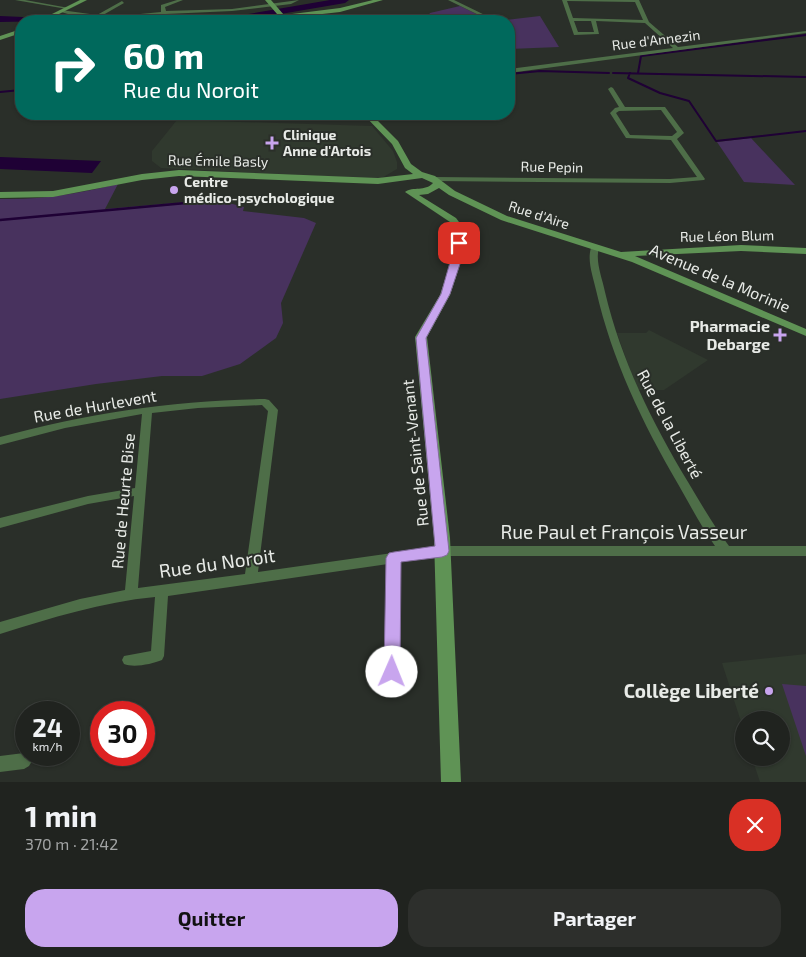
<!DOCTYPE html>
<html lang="fr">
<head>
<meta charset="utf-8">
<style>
  :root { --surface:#20231f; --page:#2d2f2c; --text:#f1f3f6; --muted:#a2a4a4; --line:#3d403d; --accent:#c8a5ee }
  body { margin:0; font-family:"Exo 2",sans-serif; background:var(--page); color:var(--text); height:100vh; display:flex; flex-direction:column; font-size:19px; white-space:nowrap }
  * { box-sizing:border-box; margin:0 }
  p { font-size:16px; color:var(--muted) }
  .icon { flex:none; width:28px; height:28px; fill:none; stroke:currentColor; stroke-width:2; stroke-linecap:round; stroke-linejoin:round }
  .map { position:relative; height:782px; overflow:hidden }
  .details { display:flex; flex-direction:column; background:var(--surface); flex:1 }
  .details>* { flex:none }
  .guide { position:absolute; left:15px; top:15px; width:500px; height:105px; border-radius:20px; box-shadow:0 1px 4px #0004,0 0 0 1px var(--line); background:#00695c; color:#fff; overflow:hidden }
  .tools { position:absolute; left:735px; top:711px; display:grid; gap:10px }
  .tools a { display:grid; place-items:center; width:55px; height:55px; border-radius:50%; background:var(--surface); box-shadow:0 1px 4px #0004,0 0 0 1px var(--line); font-size:25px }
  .speed { position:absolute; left:15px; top:701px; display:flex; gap:10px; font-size:25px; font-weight:700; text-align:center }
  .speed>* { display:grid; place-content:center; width:65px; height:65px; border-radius:50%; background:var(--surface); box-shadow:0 1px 4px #0004,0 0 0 1px var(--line); line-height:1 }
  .speed small { font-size:12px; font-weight:400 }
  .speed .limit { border:8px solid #d22; background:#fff; color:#111 }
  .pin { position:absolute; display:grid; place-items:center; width:42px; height:42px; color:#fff; margin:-21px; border-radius:10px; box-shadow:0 2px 8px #0006 }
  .me { position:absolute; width:55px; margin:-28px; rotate:1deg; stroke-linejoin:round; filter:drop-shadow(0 0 4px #0008) }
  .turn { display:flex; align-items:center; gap:18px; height:105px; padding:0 25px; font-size:22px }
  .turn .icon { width:65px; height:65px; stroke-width:2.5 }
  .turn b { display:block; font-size:35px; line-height:42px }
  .round { display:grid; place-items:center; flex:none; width:52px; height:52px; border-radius:20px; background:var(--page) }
  .overview { display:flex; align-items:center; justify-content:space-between; height:85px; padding:0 25px }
  h1 { font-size:30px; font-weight:700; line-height:38px }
  .cta { display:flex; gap:10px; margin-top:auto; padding:10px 25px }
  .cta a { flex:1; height:58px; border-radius:20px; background:var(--accent); color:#111; font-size:20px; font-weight:700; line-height:58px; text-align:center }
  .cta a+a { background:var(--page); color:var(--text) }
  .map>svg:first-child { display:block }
  .built { fill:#30392e }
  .green { fill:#48325e }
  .water { fill:#1f0135 }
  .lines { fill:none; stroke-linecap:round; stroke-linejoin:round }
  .stream-far1 { stroke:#1f0135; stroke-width:2 }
  .stream { stroke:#1f0135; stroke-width:2.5 }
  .river { fill:#1f0135; fill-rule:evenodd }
  .street { fill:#4e6e48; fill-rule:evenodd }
  .secondary { fill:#5f9355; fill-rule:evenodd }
  .route { fill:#c8a5ee; stroke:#826b9b }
  .poi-dot { fill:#c8a5ee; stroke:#2a2f29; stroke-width:2 }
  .labels { text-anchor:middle; stroke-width:4; stroke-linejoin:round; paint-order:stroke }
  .far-street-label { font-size:14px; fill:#e8ebe7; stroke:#2a2f29 }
  .far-poi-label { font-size:14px; font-weight:bold; fill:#e8ebe7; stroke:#2a2f29; text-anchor:start }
  .street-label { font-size:16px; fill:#e8ebe7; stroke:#2a2f29 }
  .poi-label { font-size:16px; font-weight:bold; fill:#e8ebe7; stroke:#2a2f29; text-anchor:end }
  .near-street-label { font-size:19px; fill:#e8ebe7; stroke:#2a2f29 }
  .near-poi-label { font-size:19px; font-weight:bold; fill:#e8ebe7; stroke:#2a2f29; text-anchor:end }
</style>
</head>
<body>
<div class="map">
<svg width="806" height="782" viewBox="0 0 806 782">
  <rect width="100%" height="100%" fill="#2a2f29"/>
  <path class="built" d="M177,120L372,126L393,151L397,162V169L380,179L161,168L152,161V151Z
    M649,330L708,360L664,390H637L617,333H646Z
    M806,654V782H760L752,758H781V720H744V731L722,663Z"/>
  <path class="green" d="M460,6L491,21H412L427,18L430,13Z
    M540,16L559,47L509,49V21H498Z
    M751,138L795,185L744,182L717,142Z
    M118,184L105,209L222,199L225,202L244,207L243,211L304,218L316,223L281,303L283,323L276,338L240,364L202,376H162L96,384L0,399V199C42,200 77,194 118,184Z
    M782,684L806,686V756Z"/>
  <path class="water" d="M0,157L101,161L92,173L0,169Z"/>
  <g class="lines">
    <path class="stream-far1" d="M613,73L806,77
      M630,73L628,78L660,93L689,101L716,141L806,131
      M638,73L641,56L806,35
      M509,74L540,71L609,73
      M0,92L21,90
      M183,203L221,200"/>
    <path class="stream" d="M0,220L197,202"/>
    <path class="river" d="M330,0H349L345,3L240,21H220L225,18Z
      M0,16L46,18L51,21L0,22Z"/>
    <path class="street" d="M15,0H25L69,8L67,9Z
      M177,0H183L165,7L166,11L232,9L299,0L291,4L232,11L166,14V21H162L161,15C134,17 83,22 59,11L61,10L97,15L122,1L124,3L103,15H130L161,12V5Z
      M448,0H454L493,19L489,20Z
      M562,0H639L649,22L678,47L806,31V33L509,73V69L673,48L645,23L596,21L599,34L574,35ZM567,1L635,2L643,20L573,18ZM574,21H591L594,32H578Z
      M15,33L21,34V37L13,35Z
      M611,87L613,88L625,107H665L684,133L677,139L705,179L704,180L670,183L434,181L431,179L434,177L670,179L697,177L671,140L626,138L610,113L615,108L619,107L608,89ZM661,110L677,132L672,136L630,135L616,113L619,111Z
      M592,245H595L599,247C595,262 602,277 605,292C621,360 652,422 688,482C701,504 714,526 729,546H806V556H442L400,562L399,683L397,688L392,690L387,688L385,683L388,564L168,596L164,656L162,660C152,664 134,668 124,664L122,660L124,656L151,651L155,597C102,602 51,618 0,634V622L80,599L125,590L134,496L88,504L0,528V518L88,496L135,488L142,414L65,428L0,445V437C87,413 175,400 265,399L269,400L278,410L258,572L442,546H715C701,526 690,505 678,484C642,422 612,360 596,290C593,276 586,259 592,245ZM262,405L268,411L245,574L138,588L152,413L198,408Z
      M24,753L29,756L32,761L29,766L24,769L0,772V756Z"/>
    <path class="secondary" d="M80,0H87L45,21H38Z
      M265,0H271L284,15L340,8L373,0H383L340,12L287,18L289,21H283Z
      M21,29V33L0,40V36Z
      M363,114H371L398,141L411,164L422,172L435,176L455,191L507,216L621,252L741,245L806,248V254L741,251L635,256L806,329V336L632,262L501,220L449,195L439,188L428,194L419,195L456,218L462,226L464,237L463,255L450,295L427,337L450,538L461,782H441L434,538L415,337L440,295L453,255L454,237L450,222L405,192C413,186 425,192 433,183L422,178L378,184L179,176L142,180L53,197L0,198V192L53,191L142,174L179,170L378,178L413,174L405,168L392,144Z"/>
  </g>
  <path class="route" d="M456,241L464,243L463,255L450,294L426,338L449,551L447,555L442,557L401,562L400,672L398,677L392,679L387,677L384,672L386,558L389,553L394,552L435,546L416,338L441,294Z"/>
  <g class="poi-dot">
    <path d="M269.5 135.5h5v5h5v5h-5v5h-5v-5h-5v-5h5z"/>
    <circle cx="174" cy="190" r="5"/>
    <path d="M777.5 327.5h5v5h5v5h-5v5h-5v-5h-5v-5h5z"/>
    <circle cx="769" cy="691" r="5"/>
  </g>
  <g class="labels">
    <g class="far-street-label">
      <text transform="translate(656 40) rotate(-7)" y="5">Rue d'Annezin</text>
      <text transform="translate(218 161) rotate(1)" y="5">Rue Émile Basly</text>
      <text transform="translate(552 167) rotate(1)" y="5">Rue Pepin</text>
      <text transform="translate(539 215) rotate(18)" y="5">Rue d'Aire</text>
      <text transform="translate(727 236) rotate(-1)" y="5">Rue Léon Blum</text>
    </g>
    <g class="far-poi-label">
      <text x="283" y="140">Clinique<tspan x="283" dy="16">Anne d'Artois</tspan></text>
      <text x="184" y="187">Centre<tspan x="184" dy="16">médico-psychologique</tspan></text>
    </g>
    <g class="street-label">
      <text transform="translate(720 278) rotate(23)" y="6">Avenue de la Morinie</text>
      <text transform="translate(95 406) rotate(-10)" y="6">Rue de Hurlevent</text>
      <text transform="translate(670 424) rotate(62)" y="6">Rue de la Liberté</text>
      <text transform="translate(415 453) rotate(-96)" y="6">Rue de Saint-Venant</text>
      <text transform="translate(123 501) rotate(-85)" y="6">Rue de Heurte Bise</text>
    </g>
    <g class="poi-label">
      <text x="770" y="332">Pharmacie<tspan x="770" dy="18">Debarge</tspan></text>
    </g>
    <g class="near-street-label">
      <text x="624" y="539">Rue Paul et François Vasseur</text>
      <text transform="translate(217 563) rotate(-8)" y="7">Rue du Noroit</text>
    </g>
    <g class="near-poi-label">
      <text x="759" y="698">Collège Liberté</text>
    </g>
  </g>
</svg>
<div class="tools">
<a><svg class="icon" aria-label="search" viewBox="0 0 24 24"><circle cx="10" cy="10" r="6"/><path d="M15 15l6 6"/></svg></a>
</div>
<div class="speed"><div>24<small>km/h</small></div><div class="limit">30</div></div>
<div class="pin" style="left:459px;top:243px;background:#d93025"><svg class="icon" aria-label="arrive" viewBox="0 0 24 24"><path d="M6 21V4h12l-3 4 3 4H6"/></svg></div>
<svg class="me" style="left:392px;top:672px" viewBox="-20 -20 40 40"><circle r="19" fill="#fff"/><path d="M0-13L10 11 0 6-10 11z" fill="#c8a5ee"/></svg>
<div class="guide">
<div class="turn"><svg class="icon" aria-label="right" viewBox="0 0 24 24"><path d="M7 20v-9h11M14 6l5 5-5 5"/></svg><div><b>60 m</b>Rue du Noroit</div></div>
</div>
</div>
<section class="details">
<div class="overview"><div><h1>1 min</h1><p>370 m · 21:42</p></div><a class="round" style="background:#d93025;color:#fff"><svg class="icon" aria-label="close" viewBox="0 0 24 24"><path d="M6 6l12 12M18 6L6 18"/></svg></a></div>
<div class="cta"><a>Quitter</a><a>Partager</a></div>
</section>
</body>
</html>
